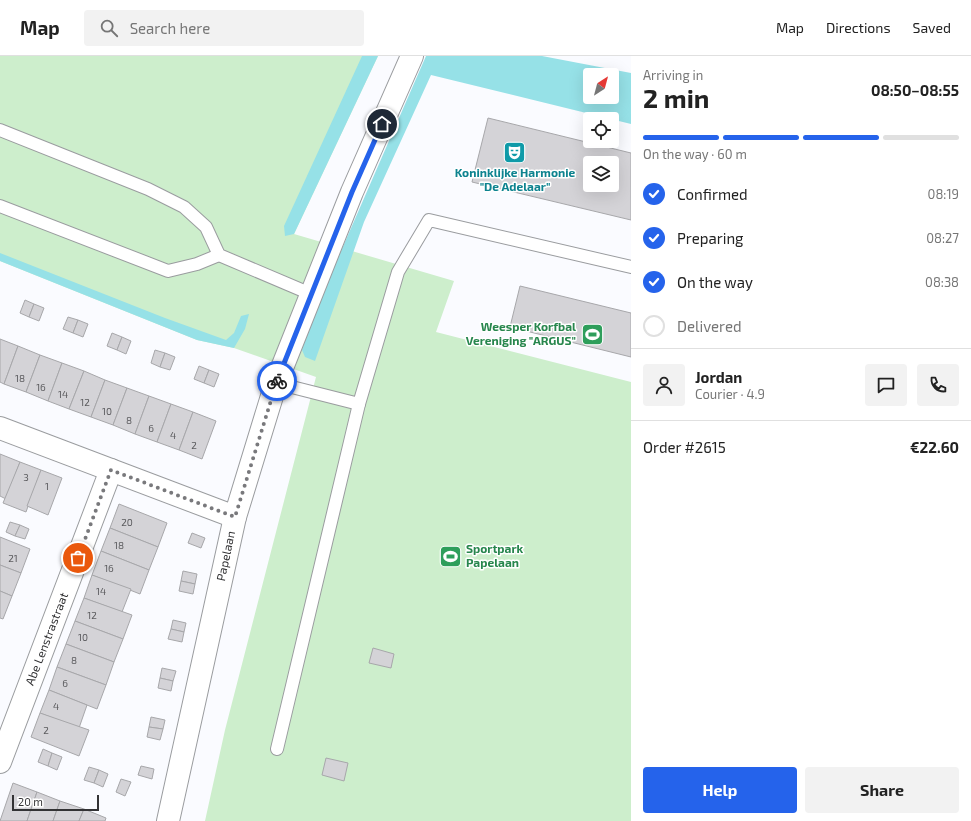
<!DOCTYPE html>
<meta charset="utf-8">
<style>
body{margin:0;font-family:"Exo 2",sans-serif;background:#f2f2f2;color:#222;height:100vh;display:flex;flex-direction:column;font-size:15px;white-space:nowrap}
*{box-sizing:border-box;margin:0}
p{font-size:13px;color:#767676}
.icon{flex:none;width:22px;height:22px;fill:none;stroke:currentColor;stroke-width:2;stroke-linecap:round;stroke-linejoin:round}
.map{position:relative;flex:1;overflow:hidden}
.details{display:flex;flex-direction:column;background:#fff;width:340px}
.details>*{flex:none}
.needle{width:26px;rotate:36deg}
.buttons{position:absolute;left:583px;top:12px;display:grid;gap:8px}
.buttons a{display:grid;place-items:center;width:36px;height:36px;border-radius:4px;background:#fff;box-shadow:0 4px 16px #0002;font-size:20px}
.scale{position:absolute;left:12px;bottom:10px;width:87px;box-sizing:border-box;padding-left:4px;border:2px solid #333335;border-top:0;font-size:11px;line-height:14px;white-space:nowrap;color:#333335;-webkit-text-stroke:3px #fff;paint-order:stroke}
.pin{position:absolute;display:grid;place-items:center;width:34px;height:34px;color:#fff;margin:-17px;border:2px solid #fff;border-radius:50%;box-shadow:0 1px 4px #0007}
.courier{position:absolute;display:grid;place-items:center;width:40px;height:40px;margin:-20px;border:3px solid #2563eb;border-radius:50%;background:#fff;color:#222;box-shadow:0 1px 5px #0007}
.summary em{font-style:normal;font-weight:700}
.summary div{display:flex;flex-direction:column-reverse}
.summary{display:flex;align-items:center;justify-content:space-between;height:68px;padding:0 12px}
h1{font-size:26px;font-weight:700;line-height:30px}
.bar{display:grid;grid-template-columns:repeat(4,1fr);gap:6px 4px;align-content:center;height:48px;padding:0 12px}
.bar i{height:5px;border-radius:3px;background:#e0e0e0}
.bar .current{background:#2563eb}
.bar p{grid-column:span 4}
.line{display:flex;align-items:center;gap:10px;padding:0 12px;border-top:1px solid #e0e0e0}
.line div{flex:1}
.round{display:grid;place-items:center;flex:none;width:42px;height:42px;border-radius:4px;background:#f2f2f2}
ol{padding:0 12px;list-style:none}
li{display:flex;align-items:center;gap:12px;height:44px}
li p{margin-inline-start:auto}
li .icon{padding:4px;border-radius:50%;background:#2563eb;color:#fff;stroke-width:4}
li:last-child{color:#767676}
li i{width:22px;height:22px;border:2px solid #e0e0e0;border-radius:50%}
.button{display:flex;gap:8px;margin-top:auto;padding:8px 12px}
.button a{flex:1;height:46px;border-radius:4px;background:#2563eb;color:#fff;font-size:16px;font-weight:700;line-height:46px;text-align:center}
.button a+a{background:#f2f2f2;color:#222}
header{display:flex;align-items:center;gap:24px;box-sizing:border-box;height:56px;padding:0 20px;background:#fff;border-bottom:1px solid #e0e0e0}
header strong{font-size:19px}
nav{display:flex;gap:22px;margin-inline-start:auto;font-size:14px}
.search{width:280px;height:36px;background:#f2f2f2;display:flex;align-items:center;gap:10px;box-sizing:border-box;padding:0 14px;border-radius:4px;color:#767676;font-size:15px}
main{display:flex;flex:1;min-height:0}
.map>svg:first-child{display:block}
.green{fill:#cdeecc}
.water{fill:#96e1e7;fill-rule:evenodd}
.building{fill:#d4d3d7;stroke:#a7a7aa;fill-rule:evenodd}
.lines{fill:none;stroke-linecap:round;stroke-linejoin:round}
.service-casing{stroke:#9a9c9f;stroke-width:14}
.minor-casing{stroke:#9a9c9f;stroke-width:24}
.service{stroke:#fff;stroke-width:12}
.minor{stroke:#fff;stroke-width:22}
.done{stroke:#79797c;stroke-width:4;stroke-dasharray:0 7.2}
.route{stroke:#2563eb;stroke-width:5}
.labels{text-anchor:middle;stroke-width:3;stroke-linejoin:round;paint-order:stroke}
.number-label{font-size:10px;fill:#5b5b5e}
.culture-label{font-size:12px;font-weight:bold;fill:#0d838f;stroke:#fff}
.leisure-label{font-size:12px;font-weight:bold;fill:#27864d;stroke:#fff;text-anchor:end}
.street-label{font-size:12px;fill:#333335;stroke:#fff}
</style>
<header>
<strong>Map</strong>
<div class="search"><svg class="icon" aria-label="search" viewBox="0 0 24 24"><circle cx="10" cy="10" r="6"/><path d="M15 15l6 6"/></svg>Search here</div>
<nav><a>Map</a><a>Directions</a><a>Saved</a></nav>
</header>
<main>
<div class="map">
<svg width="631" height="765" viewBox="0 0 631 765">
<rect width="100%" height="100%" fill="#fafbff"/>
<!-- green -->
<path class="green" d="M 0,0 L 378,0 L 294,178 L 454,225 L 436,276 L 631,326 L 631,765 L 205,765 L 225,674 L 316,321 L 234,292 L 197,284 L 0,205 Z"/>
<!-- water -->
<g class="water">
<path d="M 362,0 L 378,0 L 294,178 L 285,180 L 284,170 Z"/>
<path d="M 426,0 L 542,0 L 631,17 L 631,68 L 431,19 L 364,166 L 315,305 L 305,301 L 302,294 L 314,257 ZM 590,19 L 612,19 L 612,41 L 590,41 Z"/>
<path d="M 0,197 L 165,262 L 226,284 L 234,277 L 241,260 L 249,258 L 245,273 L 234,292 L 197,284 L 0,205 Z"/>
</g>
<!-- building -->
<g class="building">
<path d="M 488,62 L 631,97 L 631,164 L 472,126 ZM 590,107 L 612,107 L 612,129 L 590,129 Z"/>
<path d="M 520,230 L 631,257 L 631,301 L 510,271 Z"/>
<path d="M 25,244 L 34,248 L 29,261 L 20,257 Z"/>
<path d="M 34,248 L 44,252 L 39,265 L 29,261 Z"/>
<path d="M 68,261 L 78,264 L 73,277 L 63,273 Z"/>
<path d="M 78,264 L 88,268 L 83,281 L 73,277 Z"/>
<path d="M 112,277 L 122,281 L 117,294 L 107,290 Z"/>
<path d="M 122,281 L 131,285 L 126,298 L 117,294 Z"/>
<path d="M 0,283 L 18,290 L 4,328 L 0,326 Z"/>
<path d="M 18,290 L 40,299 L 26,336 L 4,328 Z"/>
<path d="M 155,294 L 165,297 L 160,311 L 151,307 Z"/>
<path d="M 165,297 L 175,301 L 170,314 L 160,311 Z"/>
<path d="M 40,299 L 62,307 L 48,345 L 26,336 Z"/>
<path d="M 62,307 L 84,315 L 69,353 L 48,345 Z"/>
<path d="M 199,310 L 209,314 L 204,327 L 194,323 Z"/>
<path d="M 209,314 L 219,318 L 214,331 L 204,327 Z"/>
<path d="M 84,315 L 105,324 L 91,361 L 69,353 Z"/>
<path d="M 105,324 L 127,332 L 113,369 L 91,361 Z"/>
<path d="M 127,332 L 149,340 L 135,378 L 113,369 Z"/>
<path d="M 149,340 L 171,348 L 157,386 L 135,378 Z"/>
<path d="M 171,348 L 193,356 L 179,394 L 157,386 Z"/>
<path d="M 193,356 L 216,365 L 202,403 L 179,394 Z"/>
<path d="M 0,398 L 20,406 L 6,443 L 0,440 Z"/>
<path d="M 20,406 L 41,414 L 26,456 L 3,447 Z"/>
<path d="M 41,414 L 62,422 L 48,459 L 27,450 Z"/>
<path d="M 119,448 L 167,467 L 158,491 L 110,472 Z"/>
<path d="M 10,466 L 20,469 L 15,480 L 6,476 Z"/>
<path d="M 20,469 L 29,473 L 25,483 L 15,480 Z"/>
<path d="M 110,472 L 158,491 L 149,514 L 101,495 Z"/>
<path d="M 192,477 L 205,482 L 201,492 L 188,487 Z"/>
<path d="M 0,481 L 30,493 L 21,517 L 0,509 Z"/>
<path d="M 101,495 L 149,514 L 140,538 L 92,519 Z"/>
<path d="M 0,509 L 21,517 L 12,540 L 0,535 Z"/>
<path d="M 183,515 L 197,518 L 195,528 L 181,525 Z"/>
<path d="M 92,519 L 131,533 L 122,556 L 84,542 Z"/>
<path d="M 181,525 L 195,528 L 193,538 L 179,535 Z"/>
<path d="M 0,535 L 12,540 L 3,563 L 0,562 Z"/>
<path d="M 84,542 L 132,559 L 123,583 L 75,565 Z"/>
<path d="M 173,564 L 186,567 L 184,576 L 171,573 Z"/>
<path d="M 75,565 L 123,583 L 114,606 L 66,588 Z"/>
<path d="M 171,573 L 184,576 L 182,586 L 168,583 Z"/>
<path d="M 66,588 L 114,606 L 106,629 L 57,611 Z"/>
<path d="M 373,592 L 394,598 L 391,612 L 369,607 Z"/>
<path d="M 57,611 L 106,629 L 97,653 L 49,634 Z"/>
<path d="M 162,612 L 176,615 L 173,625 L 160,622 Z"/>
<path d="M 160,622 L 173,625 L 171,635 L 158,632 Z"/>
<path d="M 49,634 L 87,649 L 79,672 L 40,657 Z"/>
<path d="M 40,657 L 89,674 L 79,700 L 31,681 Z"/>
<path d="M 151,661 L 165,664 L 163,673 L 149,671 Z"/>
<path d="M 149,671 L 163,673 L 160,684 L 147,681 Z"/>
<path d="M 43,693 L 52,697 L 48,710 L 38,706 Z"/>
<path d="M 52,697 L 62,701 L 57,714 L 48,710 Z"/>
<path d="M 326,702 L 348,707 L 344,725 L 322,719 Z"/>
<path d="M 141,710 L 154,713 L 152,723 L 138,719 Z"/>
<path d="M 89,711 L 99,714 L 94,727 L 84,724 Z"/>
<path d="M 99,714 L 108,718 L 103,731 L 94,727 Z"/>
<path d="M 121,723 L 131,726 L 125,740 L 116,736 Z"/>
<path d="M 13,727 L 37,736 L 27,765 L 0,765 Z"/>
<path d="M 37,736 L 60,745 L 53,765 L 27,765 Z"/>
<path d="M 60,745 L 84,753 L 79,765 L 53,765 Z"/>
<path d="M 84,753 L 106,762 L 105,765 L 79,765 Z"/>
</g>
<g class="lines">
<defs>
<g id="service">
<path d="M 0,74 L 148,133 L 184,151 L 206,171 L 219,199 L 311,238"/>
<path d="M 0,150 L 168,215 L 197,208 L 219,199"/>
<path d="M 276,327 L 359,348 L 398,216 L 429,164 L 631,211"/>
<path d="M 277,693 L 359,348"/>
</g>
<g id="minor">
<path d="M 0,372 L 235,461"/>
<path d="M 0,706 L 111,414"/>
<path d="M 168,765 L 235,461 L 276,327 L 352,136 L 412,0"/>
</g>
</defs>
<!-- service casing -->
<use href="#service" class="service-casing"/>
<!-- minor casing -->
<use href="#minor" class="minor-casing"/>
<!-- service -->
<use href="#service" class="service"/>
<!-- minor -->
<use href="#minor" class="minor"/>
</g>
<g class="lines">
<!-- done -->
<path class="done" d="M 78,502 L 111,414 L 235,461 L 277,325"/>
<!-- route -->
<path class="route" d="M 277,325 L 352,136 L 382,68"/>
</g>
<!-- icons -->
<defs>
<symbol id="theatre-square" viewBox="-11 -11 22 22"><rect x="-9" y="-9" width="18" height="18" rx="4" fill="#0f9aa8" stroke="#fff"/><path d="M-5-5.5Q0-4 5-5.5V0Q5 5 0 6Q-5 5-5 0ZM-3.3-2.5H-1v1.5H-3.3ZM1-2.5H3.3v1.5H1ZM-2.8 1Q0 5.5 2.8 1Z" fill="#fff"/></symbol>
<symbol id="stadium-square" viewBox="-11 -11 22 22"><rect x="-9" y="-9" width="18" height="18" rx="4" fill="#2e9e5b" stroke="#fff"/><path d="M0-5a6.5 5 0 1 0 0 10a6.5 5 0 1 0 0-10ZM-3.5-1.8h7v3.6h-7Z" fill="#fff"/></symbol>
</defs>
<g fill-rule="evenodd">
<use href="#theatre-square" x="502" y="84" width="25" height="25"/>
<use href="#stadium-square" x="580" y="266" width="25" height="25"/>
<use href="#stadium-square" x="438" y="488" width="25" height="25"/>
</g>
<g class="labels">
<!-- number labels -->
<g class="number-label">
<text x="20" y="326">18</text>
<text x="41" y="335">16</text>
<text x="63" y="342">14</text>
<text x="85" y="350">12</text>
<text x="107" y="359">10</text>
<text x="129" y="368">8</text>
<text x="151" y="376">6</text>
<text x="173" y="383">4</text>
<text x="194" y="393">2</text>
<text x="26" y="425">3</text>
<text x="47" y="434">1</text>
<text x="127" y="470">20</text>
<text x="119" y="493">18</text>
<text x="13" y="506">21</text>
<text x="109" y="516">16</text>
<text x="101" y="539">14</text>
<text x="92" y="563">12</text>
<text x="83" y="585">10</text>
<text x="74" y="608">8</text>
<text x="65" y="631">6</text>
<text x="56" y="654">4</text>
<text x="46" y="678">2</text>
</g>
<!-- culture labels -->
<g class="culture-label">
<text x="515" y="121">Koninklijke Harmonie<tspan x="515" dy="14">"De Adelaar"</tspan></text>
</g>
<!-- leisure labels -->
<g class="leisure-label">
<text x="576" y="275">Weesper Korfbal<tspan x="576" dy="14">Vereniging "ARGUS"</tspan></text>
<text x="466" y="497" text-anchor="start">Sportpark<tspan x="466" dy="14">Papelaan</tspan></text>
</g>
<!-- street labels -->
<g class="street-label">
<text transform="translate(226 500) rotate(-78)" y="4">Papelaan</text>
<text transform="translate(47 583) rotate(-69)" y="4">Abe Lenstrastraat</text>
</g>
</g>
</svg>
<div class="buttons">
<a><svg class="needle" viewBox="-14 -14 28 28"><path d="M0-13l5 13h-10z" fill="#e53935"/><path d="M0 13l5-13h-10z" fill="#767676"/></svg></a>
<a><svg class="icon" aria-label="locate" viewBox="0 0 24 24"><circle cx="12" cy="12" r="6"/><path d="M12 2v4M12 18v4M2 12h4M18 12h4"/></svg></a>
<a><svg class="icon" aria-label="layers" viewBox="0 0 24 24"><path d="M12 4l9 5-9 5-9-5zM3 14l9 5 9-5"/></svg></a>
</div>
<div class="scale">20 m</div>
<div class="pin" style="left:78px;top:502px;background:#ea580c"><svg class="icon" aria-label="bag" viewBox="0 0 24 24"><path d="M5 8h14l-1 12H6zM9 8a3 3 0 0 1 6 0"/></svg></div>
<div class="pin" style="left:382px;top:68px;background:#1f2937"><svg class="icon" aria-label="home" viewBox="0 0 24 24"><path d="M3 11l9-7 9 7M6 9v11h12V9"/></svg></div>
<div class="courier" style="left:277px;top:325px"><svg class="icon" aria-label="bike" viewBox="0 0 24 24"><circle cx="6" cy="16" r="4"/><circle cx="18" cy="16" r="4"/><path d="M6 16l4-8h5l3 8M10 8l3 8H6M13 5h3"/></svg></div>
</div>
<section class="details">
<div class="summary"><div><h1>2 min</h1><p>Arriving in</p></div><em>08:50–08:55</em></div>
<div class="bar"><i class="current"></i><i class="current"></i><i class="current"></i><i></i><p>On the way · 60 m</p></div>
<ol>
<li><svg class="icon" aria-label="check" viewBox="0 0 24 24"><path d="M5 12l5 5 9-10"/></svg>Confirmed<p>08:19</p></li>
<li><svg class="icon" aria-label="check" viewBox="0 0 24 24"><path d="M5 12l5 5 9-10"/></svg>Preparing<p>08:27</p></li>
<li><svg class="icon" aria-label="check" viewBox="0 0 24 24"><path d="M5 12l5 5 9-10"/></svg>On the way<p>08:38</p></li>
<li><i></i>Delivered</li>
</ol>
<div class="line" style="height:72px"><a class="round"><svg class="icon" aria-label="person" viewBox="0 0 24 24"><circle cx="12" cy="8" r="4"/><path d="M4 21q1-7 8-7t8 7"/></svg></a><div><b>Jordan</b><p>Courier · 4.9</p></div><a class="round"><svg class="icon" aria-label="chat" viewBox="0 0 24 24"><path d="M4 5h16v11H9l-5 4z"/></svg></a><a class="round"><svg class="icon" aria-label="phone" viewBox="0 0 24 24"><path d="M5 4h4l2 5-3 2q2 4 5 5l2-3 5 2v4C11 20 4 13 5 4z"/></svg></a></div>
<div class="line" style="height:52px"><div>Order #2615</div><b>€22.60</b></div>
<div class="button"><a>Help</a><a>Share</a></div>
</section>
</main>
